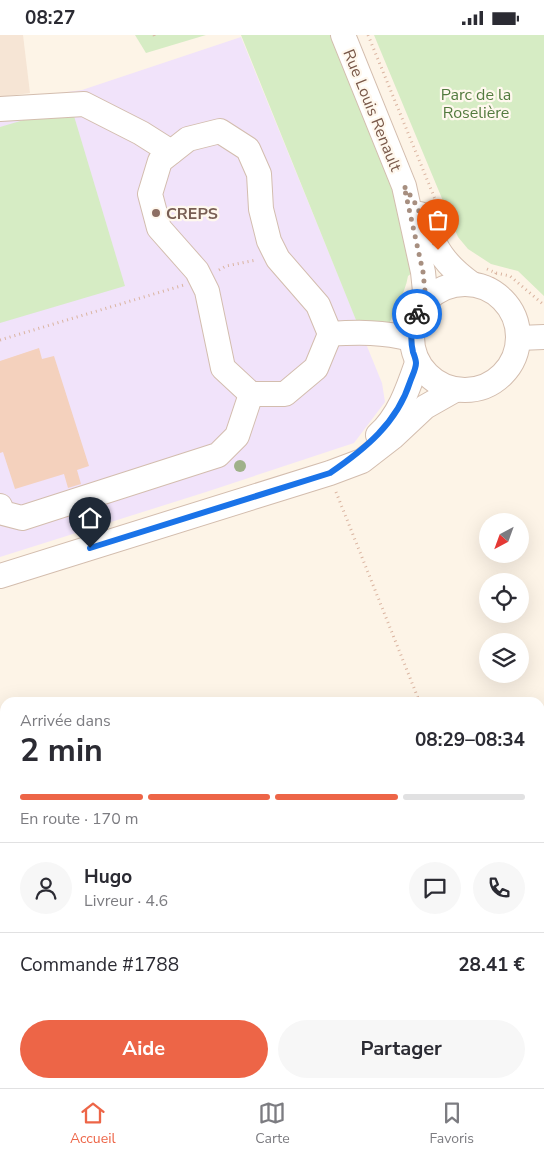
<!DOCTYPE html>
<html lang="fr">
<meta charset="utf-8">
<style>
body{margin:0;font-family:"Nunito Sans",sans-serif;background:#f7f7f7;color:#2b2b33;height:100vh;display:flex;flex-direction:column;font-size:19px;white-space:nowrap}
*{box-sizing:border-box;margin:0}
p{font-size:16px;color:#7c7c81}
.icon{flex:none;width:28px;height:28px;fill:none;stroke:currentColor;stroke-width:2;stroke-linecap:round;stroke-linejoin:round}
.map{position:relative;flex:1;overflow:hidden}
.panel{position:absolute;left:0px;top:662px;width:545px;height:391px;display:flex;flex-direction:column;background:#fff;border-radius:15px 15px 0 0;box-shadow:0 5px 20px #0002}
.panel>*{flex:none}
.needle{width:32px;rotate:221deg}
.controls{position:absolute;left:479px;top:478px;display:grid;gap:10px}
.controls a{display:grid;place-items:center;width:50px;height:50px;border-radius:50%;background:#fff;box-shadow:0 5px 20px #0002;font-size:25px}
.pin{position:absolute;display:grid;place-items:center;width:42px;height:42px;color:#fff;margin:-51px -21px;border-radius:50% 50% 50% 0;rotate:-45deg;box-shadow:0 0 5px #0007}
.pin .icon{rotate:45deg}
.courier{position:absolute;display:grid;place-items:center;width:50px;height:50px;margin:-25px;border:4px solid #1a73e8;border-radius:50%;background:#fff;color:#222;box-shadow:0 1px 6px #0007}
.headline em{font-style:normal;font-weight:700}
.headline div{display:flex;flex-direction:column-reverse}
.headline{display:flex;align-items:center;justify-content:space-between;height:85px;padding:0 20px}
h1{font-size:32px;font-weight:700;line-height:38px}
.bar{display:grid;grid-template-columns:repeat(4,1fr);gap:8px 5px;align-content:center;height:60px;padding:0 20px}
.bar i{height:6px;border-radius:4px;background:#e1e1e2}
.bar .current{background:#ed6547}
.bar p{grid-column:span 4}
.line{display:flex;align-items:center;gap:12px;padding:0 20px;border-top:1px solid #e1e1e2}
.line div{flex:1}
.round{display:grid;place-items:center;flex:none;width:52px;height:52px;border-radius:26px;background:#f7f7f7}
.primary-button{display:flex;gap:10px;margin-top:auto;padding:10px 20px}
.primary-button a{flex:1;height:58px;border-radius:30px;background:#ed6547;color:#fff;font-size:20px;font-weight:700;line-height:58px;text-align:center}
.primary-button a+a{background:#f7f7f7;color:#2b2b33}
.status{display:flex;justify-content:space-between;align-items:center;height:35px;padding:0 25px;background:#fff;direction:ltr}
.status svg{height:14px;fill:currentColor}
.tabs{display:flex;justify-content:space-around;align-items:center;height:70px;border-top:1px solid #e1e1e2;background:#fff;font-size:14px;color:#7c7c81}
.tabs a{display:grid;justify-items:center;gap:2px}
.tabs .current{color:#ed6547}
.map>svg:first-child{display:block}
.residential{fill:#f6e5d5}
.education{fill:#f1e3fa}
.green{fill:#d6ecc4}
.building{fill:#f4d1bd}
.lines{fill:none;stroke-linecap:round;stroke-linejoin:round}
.minor-casing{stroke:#d3bdae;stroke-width:26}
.path{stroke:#dab4a0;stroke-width:3;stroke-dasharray:1 4;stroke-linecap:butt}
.minor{stroke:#fff;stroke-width:24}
.tree{fill:#9fb18a}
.done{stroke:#a78f80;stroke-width:5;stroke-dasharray:0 9}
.route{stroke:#1a73e8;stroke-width:6}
.education-dot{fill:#8d6e63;stroke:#fff8ee;stroke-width:2}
.labels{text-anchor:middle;stroke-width:4.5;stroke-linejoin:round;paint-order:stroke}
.park-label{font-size:16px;fill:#527a3e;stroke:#fff8ee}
.street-label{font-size:16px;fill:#795849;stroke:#fff8ee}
.education-label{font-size:16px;font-weight:bold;fill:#785e54;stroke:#fff8ee;text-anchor:start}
</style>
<div class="status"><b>08:27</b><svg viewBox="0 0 49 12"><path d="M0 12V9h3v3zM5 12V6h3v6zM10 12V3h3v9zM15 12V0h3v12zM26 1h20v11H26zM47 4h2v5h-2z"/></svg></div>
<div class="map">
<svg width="544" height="1053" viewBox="0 0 544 1053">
<rect width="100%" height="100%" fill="#fdf4e7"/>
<!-- residential -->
<path class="residential" d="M 0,0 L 23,0 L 30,58 L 0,62 Z"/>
<!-- education -->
<path class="education" d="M 241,2 L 382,348 L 385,367 L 354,408 L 206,457 L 0,522 L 0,66 L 82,55 Z"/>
<!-- green -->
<g class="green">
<path d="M 135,0 L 206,0 L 146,18 Z"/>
<path d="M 241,0 L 333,0 L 402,171 L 416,235 L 408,241 C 405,260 393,275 388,293 L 358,290 Z"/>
<path d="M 374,0 L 544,0 L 544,261 L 518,236 L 491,229 L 468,214 L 458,202 Z"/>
<path d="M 71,71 L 125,251 L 0,288 L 0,92 Z"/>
</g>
<!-- building -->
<path class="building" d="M 39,313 L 42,324 L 54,321 L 89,431 L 77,435 L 81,449 L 68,453 L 64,439 L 15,454 L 3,417 L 0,418 L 0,326 Z"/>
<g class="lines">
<defs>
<g id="minor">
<path d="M 343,0 L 404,151 L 423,237 L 426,266"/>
<path d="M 0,74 L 84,69 L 141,98 L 171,117"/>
<path d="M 220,96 L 248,114 L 259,139 L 261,174 L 269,206 L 278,224 L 318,270 L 330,299 L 316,333 L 285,359 L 251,359 L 223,333 L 207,256 L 197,236 L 159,193 L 150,159 L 160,126 L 188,104 Z"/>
<path d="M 420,179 C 436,212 441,227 472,249"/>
<circle cx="465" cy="302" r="53"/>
<path d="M 330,299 C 359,297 383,297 411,304"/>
<path d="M 519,303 L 544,302"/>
<path d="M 378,400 C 399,381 408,354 417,328"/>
<path d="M 0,471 L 3,478 L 22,483 L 218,420 L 237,401 L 251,359"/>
<path d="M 0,541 L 330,438 L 362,426 L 393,402 L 425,372 L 455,355"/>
</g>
</defs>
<!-- minor casing -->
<use href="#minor" class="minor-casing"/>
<!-- path -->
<g class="path">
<path d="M 154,0 L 155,3"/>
<path d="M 368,0 L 435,164"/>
<path d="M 487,234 L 496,238 L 492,246"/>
<path d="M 219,235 L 226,231 L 256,225"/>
<path d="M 496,238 L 510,241 L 544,270"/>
<path d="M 396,280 L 405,261"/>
<path d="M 0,305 L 184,250"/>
<path d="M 336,457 L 420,668"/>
<path d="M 540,968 L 544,978"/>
<path d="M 540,1027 L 544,1017"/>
<path d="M 530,1053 L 531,1049"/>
</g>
<!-- minor -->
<use href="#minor" class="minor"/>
</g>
<!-- trees -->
<circle class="tree" cx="240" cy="431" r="6"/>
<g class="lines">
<!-- done -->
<path class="done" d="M 417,279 L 421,272 L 426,266 L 423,237 L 404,151 L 414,166 L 438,215"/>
<!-- route -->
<path class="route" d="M 90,513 L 330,438 C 365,414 397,388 410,347 C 412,341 416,334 416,328 C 416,325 414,320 413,317 C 410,304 411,291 417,279"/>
</g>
<!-- markers -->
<circle class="education-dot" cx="156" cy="178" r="5"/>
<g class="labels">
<!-- park labels -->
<g class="park-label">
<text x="476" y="65">Parc de la<tspan x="476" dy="18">Roselière</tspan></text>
</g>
<!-- street labels -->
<g class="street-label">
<text transform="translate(373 75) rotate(68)" y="6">Rue Louis Renault</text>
</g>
<!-- education labels -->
<g class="education-label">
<text x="166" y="184">CREPS</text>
</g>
</g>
</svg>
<div class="controls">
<a><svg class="needle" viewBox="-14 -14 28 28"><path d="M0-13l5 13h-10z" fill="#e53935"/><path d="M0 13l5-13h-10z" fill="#7c7c81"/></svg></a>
<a><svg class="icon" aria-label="locate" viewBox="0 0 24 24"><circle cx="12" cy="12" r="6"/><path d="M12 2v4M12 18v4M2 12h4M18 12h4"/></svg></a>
<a><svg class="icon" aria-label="layers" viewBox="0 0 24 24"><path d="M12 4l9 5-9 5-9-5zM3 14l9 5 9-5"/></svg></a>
</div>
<div class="pin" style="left:438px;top:215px;background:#ea580c"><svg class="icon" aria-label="bag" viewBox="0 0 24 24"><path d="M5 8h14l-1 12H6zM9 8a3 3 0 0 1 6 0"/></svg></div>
<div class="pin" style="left:90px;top:513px;background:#1f2937"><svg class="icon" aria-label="home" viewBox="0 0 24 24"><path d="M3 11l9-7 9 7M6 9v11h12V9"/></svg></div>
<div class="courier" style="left:417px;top:279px"><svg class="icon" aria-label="bike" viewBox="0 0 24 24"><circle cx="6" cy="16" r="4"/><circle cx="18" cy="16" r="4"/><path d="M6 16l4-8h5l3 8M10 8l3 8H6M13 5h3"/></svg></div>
<section class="panel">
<div class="headline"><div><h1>2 min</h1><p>Arrivée dans</p></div><em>08:29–08:34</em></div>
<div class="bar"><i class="current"></i><i class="current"></i><i class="current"></i><i></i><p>En route · 170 m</p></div>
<div class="line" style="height:90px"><a class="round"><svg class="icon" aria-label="person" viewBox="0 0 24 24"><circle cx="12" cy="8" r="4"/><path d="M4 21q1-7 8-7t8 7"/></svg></a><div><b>Hugo</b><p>Livreur · 4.6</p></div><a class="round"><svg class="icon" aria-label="chat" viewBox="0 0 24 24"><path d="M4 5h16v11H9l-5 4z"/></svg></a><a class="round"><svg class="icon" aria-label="phone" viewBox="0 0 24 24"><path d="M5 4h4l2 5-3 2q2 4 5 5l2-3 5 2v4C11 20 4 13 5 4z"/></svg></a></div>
<div class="line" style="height:65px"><div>Commande #1788</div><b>28.41 €</b></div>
<div class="primary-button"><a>Aide</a><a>Partager</a></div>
</section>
</div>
<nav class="tabs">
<a class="current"><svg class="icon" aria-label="home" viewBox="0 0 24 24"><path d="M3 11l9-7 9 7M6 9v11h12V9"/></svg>Accueil</a>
<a><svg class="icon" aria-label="map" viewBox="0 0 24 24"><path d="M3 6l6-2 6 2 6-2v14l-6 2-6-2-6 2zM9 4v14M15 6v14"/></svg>Carte</a>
<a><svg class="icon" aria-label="saved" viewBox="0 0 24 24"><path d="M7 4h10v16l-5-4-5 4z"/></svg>Favoris</a>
</nav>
